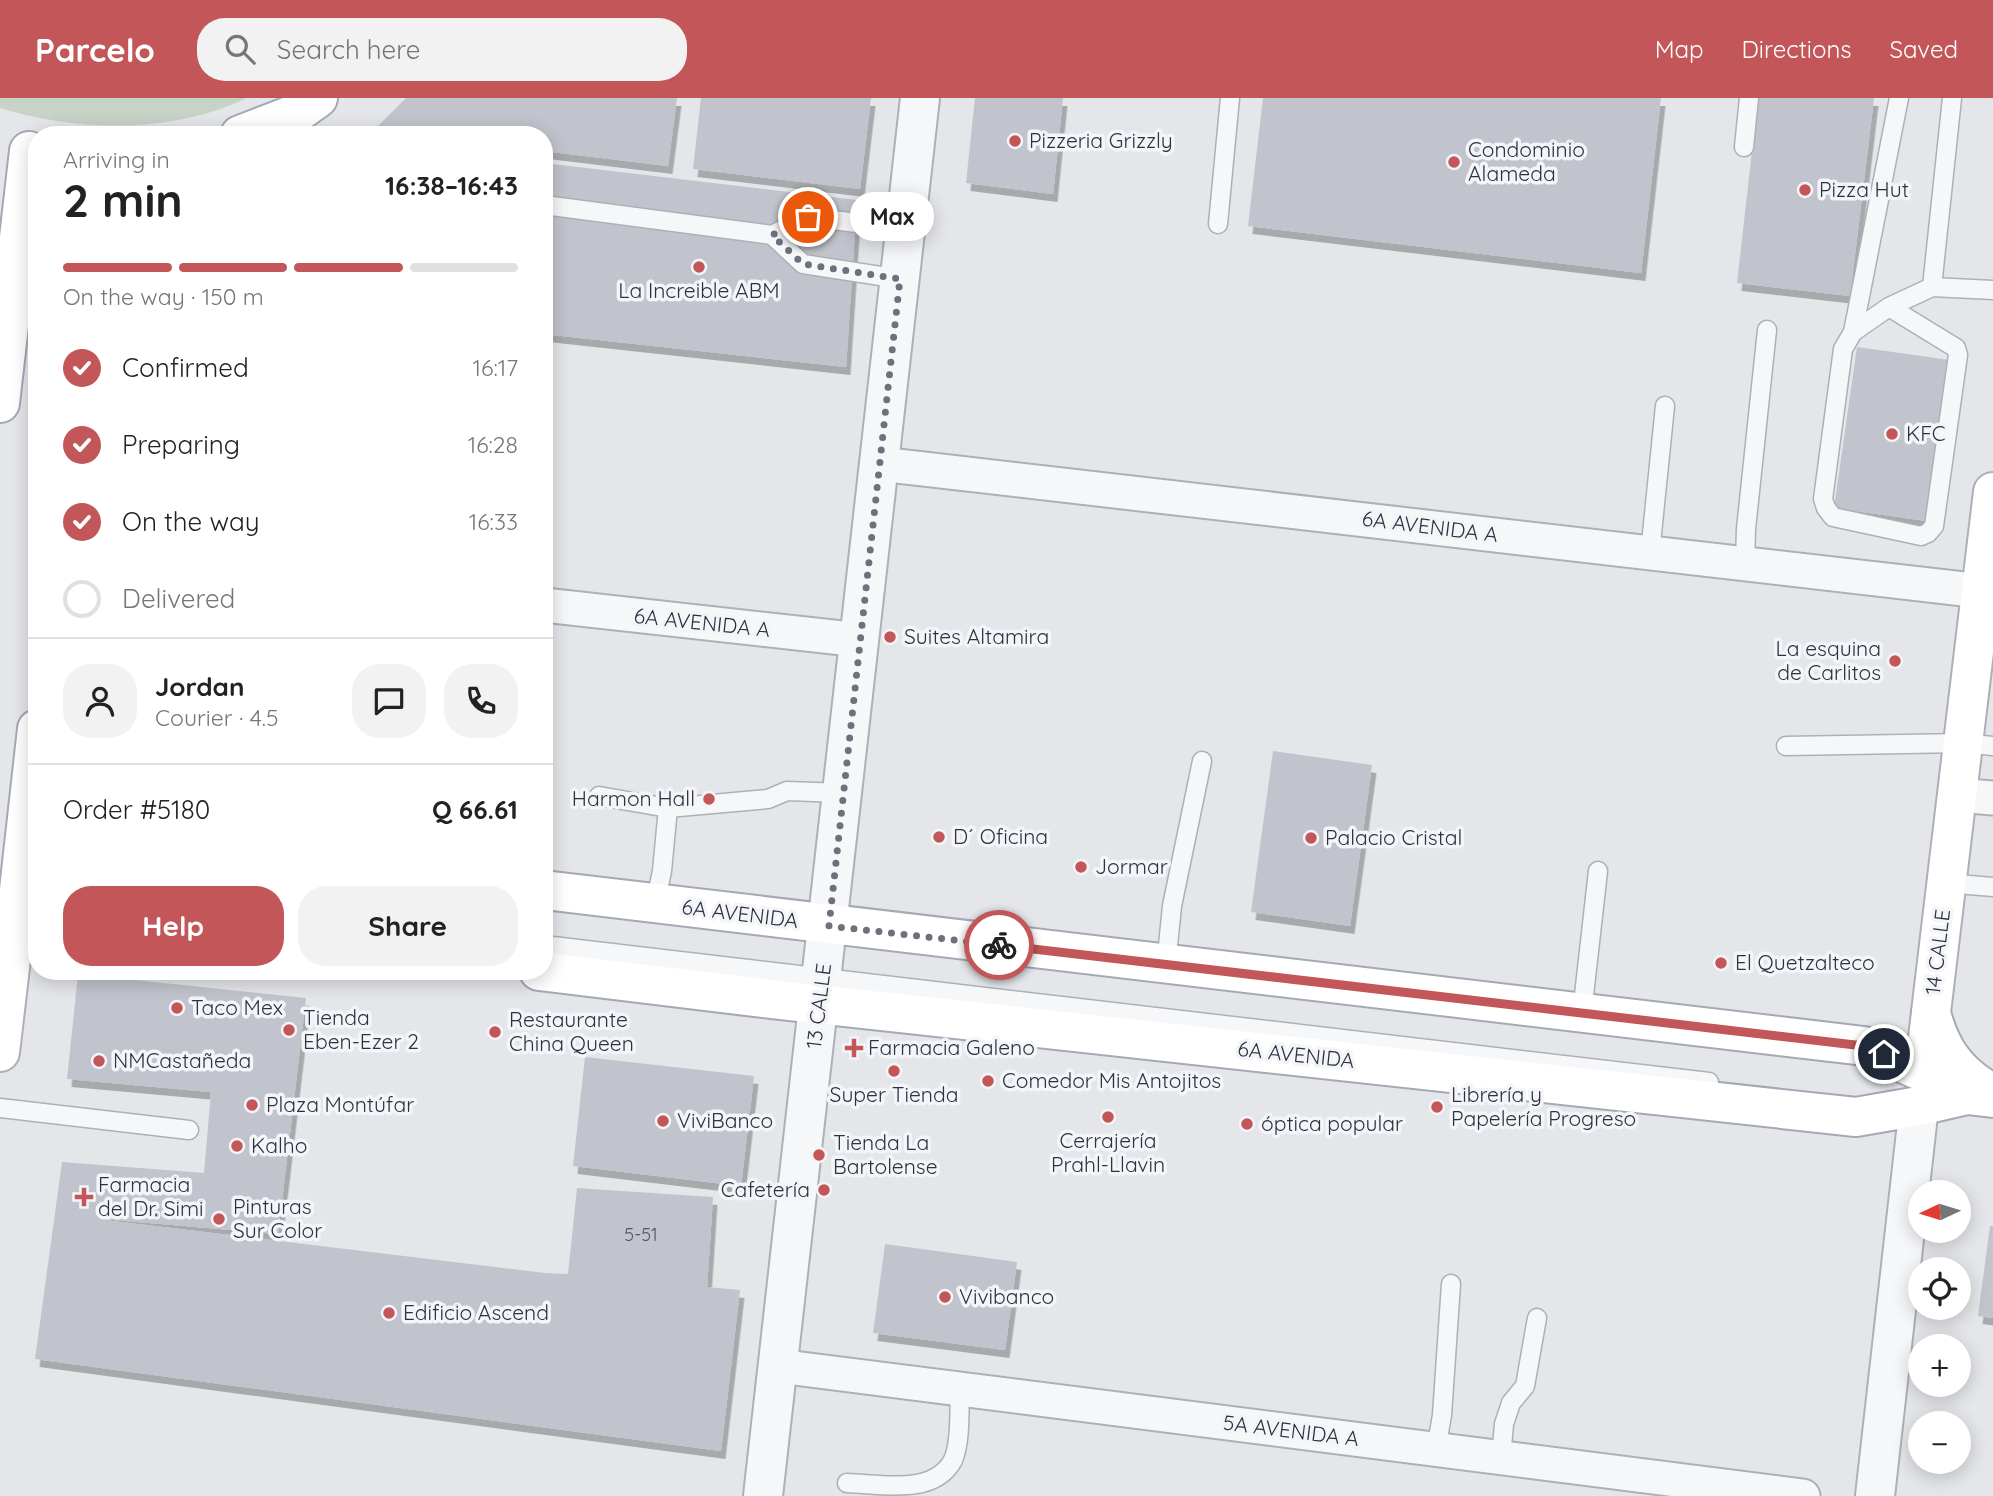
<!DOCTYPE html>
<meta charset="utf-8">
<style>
body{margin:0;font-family:Quicksand,sans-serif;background:#f2f2f2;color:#222;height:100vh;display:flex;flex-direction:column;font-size:26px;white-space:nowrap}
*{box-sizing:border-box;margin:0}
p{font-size:23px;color:#767676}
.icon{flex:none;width:38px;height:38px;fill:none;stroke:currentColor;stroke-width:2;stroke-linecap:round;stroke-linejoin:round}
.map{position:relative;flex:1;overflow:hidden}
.sheet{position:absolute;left:28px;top:28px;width:525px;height:854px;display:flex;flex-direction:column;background:#fff;border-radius:28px;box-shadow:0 4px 18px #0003}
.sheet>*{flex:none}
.needle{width:46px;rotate:266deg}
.fabs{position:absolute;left:1908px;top:1082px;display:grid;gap:14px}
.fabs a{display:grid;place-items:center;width:63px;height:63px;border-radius:50%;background:#fff;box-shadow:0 4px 18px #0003;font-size:35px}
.pin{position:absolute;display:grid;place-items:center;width:60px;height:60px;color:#fff;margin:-30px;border:4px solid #fff;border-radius:50%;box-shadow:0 2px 7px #0007}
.courier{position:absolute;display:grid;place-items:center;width:70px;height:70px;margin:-35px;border:5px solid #c25658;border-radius:50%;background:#fff;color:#222;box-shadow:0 2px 9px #0007}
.bubble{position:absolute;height:49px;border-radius:24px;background:#fff;box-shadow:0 4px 18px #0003;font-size:23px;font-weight:700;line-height:49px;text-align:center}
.summary em{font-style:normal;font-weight:700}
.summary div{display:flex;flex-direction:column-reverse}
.summary{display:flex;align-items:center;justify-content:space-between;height:119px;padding:0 35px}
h1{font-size:46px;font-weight:700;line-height:52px}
.bar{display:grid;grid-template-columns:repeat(4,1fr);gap:10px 7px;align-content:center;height:84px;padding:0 35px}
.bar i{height:9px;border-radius:5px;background:#e0e0e0}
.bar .active{background:#c25658}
.bar p{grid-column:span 4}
.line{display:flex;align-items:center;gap:18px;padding:0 35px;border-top:2px solid #e0e0e0}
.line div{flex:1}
.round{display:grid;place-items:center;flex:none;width:74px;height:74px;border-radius:28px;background:#f2f2f2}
ol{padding:0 35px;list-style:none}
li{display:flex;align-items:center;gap:21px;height:77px}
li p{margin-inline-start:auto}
li .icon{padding:7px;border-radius:50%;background:#c25658;color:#fff;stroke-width:4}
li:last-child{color:#767676}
li i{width:38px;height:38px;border:4px solid #e0e0e0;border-radius:50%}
.cta{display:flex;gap:14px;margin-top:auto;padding:14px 35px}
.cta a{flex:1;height:80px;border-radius:28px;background:#c25658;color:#fff;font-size:28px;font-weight:700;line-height:80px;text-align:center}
.cta a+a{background:#f2f2f2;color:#222}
header{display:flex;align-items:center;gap:42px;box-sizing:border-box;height:98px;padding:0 35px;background:#c25658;color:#fff}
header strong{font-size:33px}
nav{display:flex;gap:38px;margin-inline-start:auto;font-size:24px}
.search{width:490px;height:63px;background:#f2f2f2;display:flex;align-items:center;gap:18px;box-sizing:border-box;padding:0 24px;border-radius:28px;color:#767676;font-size:26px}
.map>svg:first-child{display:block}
.green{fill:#c7d3c6}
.building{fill:#c2c4cd;filter:url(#shadow)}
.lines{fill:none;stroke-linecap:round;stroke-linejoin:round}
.service-casing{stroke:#adb0b7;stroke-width:21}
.minor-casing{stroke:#adb0b7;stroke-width:37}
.tertiary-casing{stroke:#adb0b7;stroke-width:42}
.secondary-casing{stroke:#adb0b7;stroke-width:42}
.primary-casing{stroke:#a4a9b5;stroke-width:42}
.service{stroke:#f6f7f9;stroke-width:18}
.minor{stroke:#f6f7f9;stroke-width:33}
.tertiary{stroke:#f6f7f9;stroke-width:38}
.secondary{stroke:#fff;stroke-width:38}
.primary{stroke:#fff;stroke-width:38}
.done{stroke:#6d717c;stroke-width:7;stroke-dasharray:0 12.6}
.route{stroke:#c25658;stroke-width:9}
.poi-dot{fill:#c25658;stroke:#f4f5f8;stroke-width:2.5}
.labels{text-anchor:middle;stroke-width:7;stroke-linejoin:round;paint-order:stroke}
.number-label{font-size:18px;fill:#525664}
.poi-label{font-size:21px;fill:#2d3241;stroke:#f4f5f8;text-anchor:start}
.street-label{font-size:21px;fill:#2d3241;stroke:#f4f5f8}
</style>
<header>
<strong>Parcelo</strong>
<div class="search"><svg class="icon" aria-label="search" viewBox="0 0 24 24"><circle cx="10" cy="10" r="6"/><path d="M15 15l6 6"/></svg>Search here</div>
<nav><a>Map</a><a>Directions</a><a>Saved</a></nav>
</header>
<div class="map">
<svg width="1993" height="1398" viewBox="0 0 1993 1398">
<defs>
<filter id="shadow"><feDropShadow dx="4.5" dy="8" stdDeviation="0" flood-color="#0004"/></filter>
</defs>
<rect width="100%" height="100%" fill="#e4e6ea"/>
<!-- green -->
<path class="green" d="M 0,0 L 247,0 C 171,36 79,34 0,10 Z"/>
<!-- building -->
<g class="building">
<path d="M 406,0 L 677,0 L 668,68 L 544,53 L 544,37 L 408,37 L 373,33 Z"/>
<path d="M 701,0 L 871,0 L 860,91 L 693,71 Z"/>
<path d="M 975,0 L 1063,0 L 1053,96 L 966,85 Z"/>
<path d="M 1263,0 L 1661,0 L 1641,175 L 1248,128 Z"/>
<path d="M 1758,0 L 1874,0 L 1850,198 L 1737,185 Z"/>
<path d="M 544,65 L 857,102 L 846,269 L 544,236 Z"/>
<path d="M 1857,249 L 1950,262 L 1927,423 L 1834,410 Z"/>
<path d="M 1273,653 L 1372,667 L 1350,828 L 1251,814 Z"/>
<path d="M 78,876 L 306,900 L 278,1136 L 79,1119 L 545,1175 L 568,1176 L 577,1090 L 713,1099 L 707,1189 L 740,1192 L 721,1353 L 35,1261 L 62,1064 L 204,1075 L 211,994 L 67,981 Z"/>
<path d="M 585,959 L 754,978 L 741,1088 L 573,1068 Z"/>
<path d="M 1990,1128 L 1993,1128 L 1993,1220 L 1978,1218 Z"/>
<path d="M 885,1146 L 1017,1164 L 1005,1252 L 873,1235 Z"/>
</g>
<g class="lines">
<defs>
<g id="service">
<path d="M 1744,49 L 1749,0"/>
<path d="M 544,107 L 772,137 L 808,119 L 906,131"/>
<path d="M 1218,126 L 1230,0"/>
<path d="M 772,137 L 803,166 L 900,181"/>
<path d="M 1932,189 L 1952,0"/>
<path d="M 1889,209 L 1951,247 L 1956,250 L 1958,257 L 1934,428 L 1928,435 L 1921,438 L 1833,419 L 1826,410 L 1823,401 L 1843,251 L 1853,234 L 1889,209 L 1932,189 L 1993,192"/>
<path d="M 1853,234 L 1899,0"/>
<path d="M 1650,455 L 1665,308"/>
<path d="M 1745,465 L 1746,431 L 1767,232"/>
<path d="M 1786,648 L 1963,645 L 1993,648"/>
<path d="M 599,698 L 668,710 L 768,701 L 787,693 L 843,695"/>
<path d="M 1946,785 L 1993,789"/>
<path d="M 655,806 L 662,773 L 668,710"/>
<path d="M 544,847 L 1709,984"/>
<path d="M 1166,867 L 1172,808 L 1202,663"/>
<path d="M 1582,915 L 1598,773"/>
<path d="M 0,1010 L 189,1032"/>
<path d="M 1436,1352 L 1442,1317 L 1451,1186"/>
<path d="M 1501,1360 L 1504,1326 L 1511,1305 L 1525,1288 L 1537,1220"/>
<path d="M 847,1385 C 881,1386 934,1398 953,1362 C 961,1344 959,1310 960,1291"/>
</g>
<g id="minor">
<path d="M 880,366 L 1981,493"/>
<path d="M 544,507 L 860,542"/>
<path d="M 1957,697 L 1993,700"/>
<path d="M 778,1268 L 1803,1398"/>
</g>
<g id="tertiary">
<path d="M 763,1398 L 920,0"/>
<path d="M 1875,1398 L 1919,1008"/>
</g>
<g id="secondary">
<path d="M 1927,948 L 1993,394"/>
<path d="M 0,954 L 17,810"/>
</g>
<g id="primary">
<path d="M 240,37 L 297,15 L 318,0"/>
<path d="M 0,305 L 29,53"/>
<path d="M 544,792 L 1864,948 L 1923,974 L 1967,997 L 1993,1000"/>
<path d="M 17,810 L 37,631"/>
<path d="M 539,873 L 779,902 L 1856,1019 L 1919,1008 L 1967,997"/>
<path d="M 1931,915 C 1940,949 1954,972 1985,991"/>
</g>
</defs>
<!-- service casing -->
<use href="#service" class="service-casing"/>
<!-- minor casing -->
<use href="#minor" class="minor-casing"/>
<!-- tertiary casing -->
<use href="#tertiary" class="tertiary-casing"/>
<!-- secondary casing -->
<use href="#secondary" class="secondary-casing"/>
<!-- primary casing -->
<use href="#primary" class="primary-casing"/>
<!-- service -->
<use href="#service" class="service"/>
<!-- minor -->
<use href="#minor" class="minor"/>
<!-- tertiary -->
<use href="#tertiary" class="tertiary"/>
<!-- secondary -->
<use href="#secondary" class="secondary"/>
<!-- primary -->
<use href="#primary" class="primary"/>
</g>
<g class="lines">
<!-- done -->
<path class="done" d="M 808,119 L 772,137 L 803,166 L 900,181 L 829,828 L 999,847"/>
<!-- route -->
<path class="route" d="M 999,847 L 1864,948 L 1884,956"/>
</g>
<!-- markers -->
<g class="poi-dot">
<circle cx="1015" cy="43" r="7"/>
<circle cx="1454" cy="64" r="7"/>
<circle cx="1805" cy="92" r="7"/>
<circle cx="699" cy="169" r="7"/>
<circle cx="1892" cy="336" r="7"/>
<circle cx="890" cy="539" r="7"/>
<circle cx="1895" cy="563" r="7"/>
<circle cx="709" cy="701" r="7"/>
<circle cx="939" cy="739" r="7"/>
<circle cx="1311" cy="740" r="7"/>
<circle cx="1081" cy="769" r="7"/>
<circle cx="1721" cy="865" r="7"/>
<circle cx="177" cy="910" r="7"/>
<circle cx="289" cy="932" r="7"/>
<circle cx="495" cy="934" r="7"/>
<path d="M850.5 939.5h7v7h7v7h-7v7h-7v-7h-7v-7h7z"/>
<circle cx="99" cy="963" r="7"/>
<circle cx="894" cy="973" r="7"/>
<circle cx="988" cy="983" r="7"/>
<circle cx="252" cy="1007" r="7"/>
<circle cx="1437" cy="1009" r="7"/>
<circle cx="1108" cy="1019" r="7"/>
<circle cx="663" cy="1023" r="7"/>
<circle cx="1247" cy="1026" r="7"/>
<circle cx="237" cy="1048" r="7"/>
<circle cx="819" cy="1057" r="7"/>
<circle cx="824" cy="1092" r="7"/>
<path d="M80.5 1088.5h7v7h7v7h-7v7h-7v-7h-7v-7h7z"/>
<circle cx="219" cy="1121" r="7"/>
<circle cx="945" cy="1199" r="7"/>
<circle cx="389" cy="1215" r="7"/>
</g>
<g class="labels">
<!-- number labels -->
<g class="number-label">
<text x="641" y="1143">5-51</text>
</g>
<!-- poi labels -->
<g class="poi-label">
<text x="1029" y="50">Pizzeria Grizzly</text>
<text x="1468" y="59">Condominio<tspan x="1468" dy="24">Alameda</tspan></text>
<text x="1819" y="99">Pizza Hut</text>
<text x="699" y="200" text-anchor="middle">La Increible ABM</text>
<text x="1906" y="343">KFC</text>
<text x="904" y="546">Suites Altamira</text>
<text x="1881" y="558" text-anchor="end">La esquina<tspan x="1881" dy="24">de Carlitos</tspan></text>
<text x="695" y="708" text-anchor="end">Harmon Hall</text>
<text x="953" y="746">D´ Oficina</text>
<text x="1325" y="747">Palacio Cristal</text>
<text x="1095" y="776">Jormar</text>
<text x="1735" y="872">El Quetzalteco</text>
<text x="191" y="917">Taco Mex</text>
<text x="303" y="927">Tienda<tspan x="303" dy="24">Eben-Ezer 2</tspan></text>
<text x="509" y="929">Restaurante<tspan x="509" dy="24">China Queen</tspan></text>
<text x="868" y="957">Farmacia Galeno</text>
<text x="113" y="970">NMCastañeda</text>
<text x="1002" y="990">Comedor Mis Antojitos</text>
<text x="894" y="1004" text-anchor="middle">Super Tienda</text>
<text x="1451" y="1004">Librería y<tspan x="1451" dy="24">Papelería Progreso</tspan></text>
<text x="266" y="1014">Plaza Montúfar</text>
<text x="677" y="1030">ViviBanco</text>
<text x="1261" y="1033">óptica popular</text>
<text x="1108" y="1050" text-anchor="middle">Cerrajería<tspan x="1108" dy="24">Prahl-Llavin</tspan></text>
<text x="833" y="1052">Tienda La<tspan x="833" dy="24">Bartolense</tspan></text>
<text x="251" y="1055">Kalho</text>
<text x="98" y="1094">Farmacia<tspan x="98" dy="24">del Dr. Simi</tspan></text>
<text x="810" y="1099" text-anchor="end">Cafetería</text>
<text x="233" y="1116">Pinturas<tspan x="233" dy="24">Sur Color</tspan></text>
<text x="959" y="1206">Vivibanco</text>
<text x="403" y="1222">Edificio Ascend</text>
</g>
<!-- street labels -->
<g class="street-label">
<text transform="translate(1430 429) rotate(7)" y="7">6A AVENIDA A</text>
<text transform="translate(702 525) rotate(6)" y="7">6A AVENIDA A</text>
<text transform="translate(740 816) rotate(7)" y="7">6A AVENIDA</text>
<text transform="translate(1938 854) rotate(-83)" y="7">14 CALLE</text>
<text transform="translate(819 908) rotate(-83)" y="7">13 CALLE</text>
<text transform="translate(1296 957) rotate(6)" y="7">6A AVENIDA</text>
<text transform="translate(1291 1333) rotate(7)" y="7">5A AVENIDA A</text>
</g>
</g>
</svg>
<div class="fabs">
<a><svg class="needle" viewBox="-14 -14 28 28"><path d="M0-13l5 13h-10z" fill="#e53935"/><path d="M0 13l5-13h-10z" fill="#767676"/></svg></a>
<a><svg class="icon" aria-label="locate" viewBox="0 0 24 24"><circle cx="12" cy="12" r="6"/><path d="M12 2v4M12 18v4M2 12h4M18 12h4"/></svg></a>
<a>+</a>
<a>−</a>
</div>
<div class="pin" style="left:808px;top:119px;background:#ea580c"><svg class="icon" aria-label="bag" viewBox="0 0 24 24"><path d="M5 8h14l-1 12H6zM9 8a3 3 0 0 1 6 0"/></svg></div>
<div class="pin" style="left:1884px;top:956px;background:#1f2937"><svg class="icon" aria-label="home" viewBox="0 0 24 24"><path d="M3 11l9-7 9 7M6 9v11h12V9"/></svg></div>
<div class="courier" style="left:999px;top:847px"><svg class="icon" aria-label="bike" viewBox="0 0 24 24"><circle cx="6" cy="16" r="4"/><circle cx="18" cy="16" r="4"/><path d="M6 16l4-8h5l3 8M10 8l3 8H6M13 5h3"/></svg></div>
<div class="bubble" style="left:850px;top:94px;width:84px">Max</div>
<section class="sheet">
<div class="summary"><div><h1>2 min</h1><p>Arriving in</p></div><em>16:38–16:43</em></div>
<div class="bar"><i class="active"></i><i class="active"></i><i class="active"></i><i></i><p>On the way · 150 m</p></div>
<ol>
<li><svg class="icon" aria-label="check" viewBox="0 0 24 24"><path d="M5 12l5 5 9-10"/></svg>Confirmed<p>16:17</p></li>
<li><svg class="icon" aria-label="check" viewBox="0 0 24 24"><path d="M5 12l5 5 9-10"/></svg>Preparing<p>16:28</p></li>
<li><svg class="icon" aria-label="check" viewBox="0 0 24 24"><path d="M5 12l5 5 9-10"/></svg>On the way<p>16:33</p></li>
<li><i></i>Delivered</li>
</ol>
<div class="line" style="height:126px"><a class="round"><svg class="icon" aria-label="person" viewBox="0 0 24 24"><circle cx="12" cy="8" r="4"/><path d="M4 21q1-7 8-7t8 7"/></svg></a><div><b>Jordan</b><p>Courier · 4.5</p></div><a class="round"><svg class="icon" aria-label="chat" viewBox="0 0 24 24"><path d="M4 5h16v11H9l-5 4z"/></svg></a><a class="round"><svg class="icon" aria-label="phone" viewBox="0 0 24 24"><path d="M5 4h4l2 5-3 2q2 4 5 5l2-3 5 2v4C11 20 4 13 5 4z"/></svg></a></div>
<div class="line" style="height:91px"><div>Order #5180</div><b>Q 66.61</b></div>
<div class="cta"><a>Help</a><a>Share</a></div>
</section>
</div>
